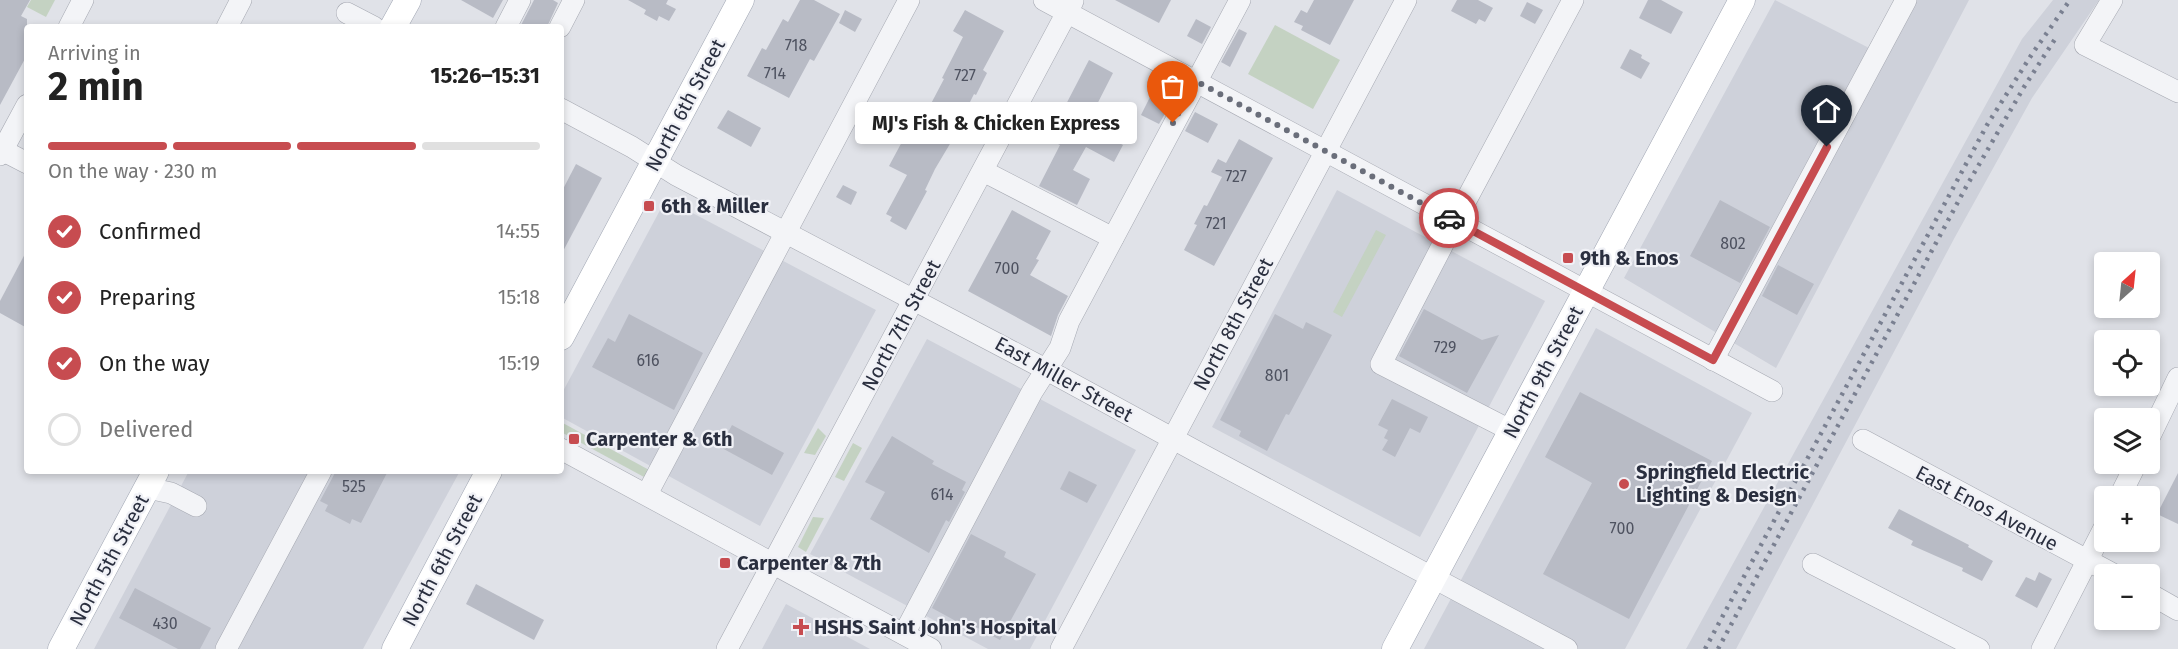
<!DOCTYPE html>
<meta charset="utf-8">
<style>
body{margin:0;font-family:"Fira Sans",sans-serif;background:#f2f2f2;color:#222;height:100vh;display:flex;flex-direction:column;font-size:22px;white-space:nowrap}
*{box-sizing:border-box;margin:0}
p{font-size:20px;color:#767676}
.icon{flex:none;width:33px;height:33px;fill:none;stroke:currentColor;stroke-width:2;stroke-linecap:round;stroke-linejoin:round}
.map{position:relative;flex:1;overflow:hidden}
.side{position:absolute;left:24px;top:24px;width:540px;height:450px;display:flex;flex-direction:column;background:#fff;border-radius:6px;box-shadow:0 3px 9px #0003}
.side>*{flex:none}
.needle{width:39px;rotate:27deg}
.tools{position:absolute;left:2094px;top:252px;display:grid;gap:12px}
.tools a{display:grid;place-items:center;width:66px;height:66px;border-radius:6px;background:#fff;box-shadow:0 3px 9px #0003;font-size:30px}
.pin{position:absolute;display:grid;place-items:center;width:51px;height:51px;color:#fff;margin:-62px -26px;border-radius:50% 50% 50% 0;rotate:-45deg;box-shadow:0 0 6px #0007}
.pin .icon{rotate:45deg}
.courier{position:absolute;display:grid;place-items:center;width:60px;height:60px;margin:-30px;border:4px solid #c74c50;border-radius:50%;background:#fff;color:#222;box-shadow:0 2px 8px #0007}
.bubble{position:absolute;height:42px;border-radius:6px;background:#fff;box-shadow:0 3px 9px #0003;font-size:20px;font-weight:700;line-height:42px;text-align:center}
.headline em{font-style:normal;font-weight:700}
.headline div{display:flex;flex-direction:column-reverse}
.headline{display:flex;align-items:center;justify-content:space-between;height:102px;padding:0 24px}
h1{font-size:39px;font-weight:700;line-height:45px}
.bar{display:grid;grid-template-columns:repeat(4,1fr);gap:9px 6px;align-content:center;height:72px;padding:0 24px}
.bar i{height:8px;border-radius:4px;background:#e0e0e0}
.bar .active{background:#c74c50}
.bar p{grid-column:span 4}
ol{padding:0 24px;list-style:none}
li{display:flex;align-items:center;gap:18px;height:66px}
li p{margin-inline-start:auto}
li .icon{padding:6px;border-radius:50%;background:#c74c50;color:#fff;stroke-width:4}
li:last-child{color:#767676}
li i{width:33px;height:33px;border:3px solid #e0e0e0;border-radius:50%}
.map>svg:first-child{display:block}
.built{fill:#ced1da}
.green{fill:#c4d2c2}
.building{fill:#b8bbc5}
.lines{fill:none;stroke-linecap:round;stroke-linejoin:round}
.minor-casing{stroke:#a6a9b2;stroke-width:22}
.major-casing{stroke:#a0a6b3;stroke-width:27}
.minor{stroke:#f3f4f7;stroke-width:21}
.major{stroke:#fff;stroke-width:26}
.rail{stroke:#7a8091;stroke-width:4.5;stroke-dasharray:3 6;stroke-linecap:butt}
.done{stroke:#6a6e7a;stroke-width:6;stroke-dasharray:0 10.8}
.route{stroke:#c74c50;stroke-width:8}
.poi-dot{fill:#c74c50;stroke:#f0f1f6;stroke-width:2}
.labels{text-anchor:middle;stroke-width:4.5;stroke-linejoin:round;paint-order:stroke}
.number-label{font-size:16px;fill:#4e5260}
.street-label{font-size:20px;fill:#2a2f3f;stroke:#f0f1f6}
.poi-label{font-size:20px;font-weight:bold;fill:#2a2f3f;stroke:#f0f1f6;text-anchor:start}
</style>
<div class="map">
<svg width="2178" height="649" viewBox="0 0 2178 649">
<rect width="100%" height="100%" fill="#e0e2e8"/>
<!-- built -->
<g class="built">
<path d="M 1775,0 L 1873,50 L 1898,0 L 1969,0 L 1776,368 L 1624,278 Z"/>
<path d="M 2053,0 L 2099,0 L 2032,98 L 1955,237 L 1736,649 L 1686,649 L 2022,39 Z"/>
<path d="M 1337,190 L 1545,301 L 1420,537 L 1212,427 Z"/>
<path d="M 666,199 L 876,310 L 760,526 L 561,417 L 561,395 Z"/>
<path d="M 1596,328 L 1752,413 L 1625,649 L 1424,649 Z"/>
<path d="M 927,339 L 1136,450 L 1030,649 L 988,649 L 810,554 Z"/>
<path d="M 189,471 L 460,471 L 363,649 L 94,649 Z"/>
<path d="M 786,604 L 870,649 L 762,649 Z"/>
</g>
<!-- green -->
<g class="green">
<path d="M 31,0 L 55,0 L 46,17 L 27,7 Z"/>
<path d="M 1275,25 L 1340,60 L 1313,109 L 1248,74 Z"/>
<path d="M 1376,230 L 1386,235 L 1342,317 L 1333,312 Z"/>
<path d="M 561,422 L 651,471 L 644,477 L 561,432 Z"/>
<path d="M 818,428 L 826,436 L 815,455 L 804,453 Z"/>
<path d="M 853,443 L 862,448 L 844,481 L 835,477 Z"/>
<path d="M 813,517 L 824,518 L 806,552 L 798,547 Z"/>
</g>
<!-- building -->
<g class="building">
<path d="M 0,0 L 30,0 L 21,16 L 27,19 L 27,55 L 0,105 Z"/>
<path d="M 461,0 L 503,0 L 493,18 Z"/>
<path d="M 534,0 L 553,0 L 558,3 L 547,27 L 520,27 Z"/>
<path d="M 628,0 L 668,0 L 666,4 L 676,9 L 669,21 L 659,16 L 657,21 L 644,14 L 646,10 Z"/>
<path d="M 800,0 L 814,0 L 840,14 L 814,61 L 810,59 L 789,98 L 747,76 L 762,48 L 766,50 L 783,19 L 788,22 Z"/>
<path d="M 1115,0 L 1171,0 L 1159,23 Z"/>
<path d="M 1314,0 L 1354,0 L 1330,45 L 1301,30 L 1303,26 L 1294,22 L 1301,10 L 1307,13 Z"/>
<path d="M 1457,0 L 1478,0 L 1493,8 L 1485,22 L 1479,19 L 1476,24 L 1451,11 Z"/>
<path d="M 1648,0 L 1661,0 L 1683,12 L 1671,34 L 1639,18 Z"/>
<path d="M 1527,2 L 1543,10 L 1535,24 L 1520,16 Z"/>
<path d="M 845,10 L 862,19 L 855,32 L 839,23 Z"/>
<path d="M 965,10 L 1004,31 L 983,70 L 987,73 L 976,95 L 974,94 L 958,126 L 960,127 L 935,169 L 925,190 L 927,191 L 906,230 L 890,221 L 892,217 L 886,214 L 907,175 L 889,166 L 918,112 L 925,115 L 944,79 L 942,78 L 963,37 L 953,31 Z"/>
<path d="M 1196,19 L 1211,27 L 1202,44 L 1187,36 Z"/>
<path d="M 1239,29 L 1247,33 L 1230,67 L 1221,62 Z"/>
<path d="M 1630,49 L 1642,55 L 1641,58 L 1650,63 L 1641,79 L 1620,68 Z"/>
<path d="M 1089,60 L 1113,73 L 1086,126 L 1123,145 L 1114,162 L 1086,147 L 1073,170 L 1090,179 L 1077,205 L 1039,186 L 1060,145 L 1048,139 Z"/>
<path d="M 1151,95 L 1170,105 L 1159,124 L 1141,115 Z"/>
<path d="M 728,110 L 761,128 L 751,147 L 717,128 Z"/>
<path d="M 1195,112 L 1218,124 L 1208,143 L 1185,131 Z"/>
<path d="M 1239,139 L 1273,158 L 1214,266 L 1184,250 L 1197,225 L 1194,224 L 1204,205 L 1207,206 L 1222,177 L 1211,172 L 1218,159 L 1226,163 Z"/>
<path d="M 576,164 L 602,178 L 561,255 L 561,193 Z"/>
<path d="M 843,185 L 857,192 L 851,205 L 836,197 Z"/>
<path d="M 1720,200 L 1770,227 L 1740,283 L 1690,256 Z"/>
<path d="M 1012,210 L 1051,231 L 1036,259 L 1039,260 L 1030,275 L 1068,296 L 1058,315 L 1051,336 L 968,291 Z"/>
<path d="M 27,250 L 27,328 L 0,313 L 0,301 Z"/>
<path d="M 1778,265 L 1814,284 L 1797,315 L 1762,296 Z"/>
<path d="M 1424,309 L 1482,340 L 1499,335 L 1467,393 L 1399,356 Z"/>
<path d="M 629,314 L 703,353 L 674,410 L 592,367 L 608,338 L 615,342 Z"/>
<path d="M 1275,314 L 1303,329 L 1306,322 L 1332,335 L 1289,415 L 1286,414 L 1267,451 L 1239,436 L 1241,431 L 1220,420 Z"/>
<path d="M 1580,392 L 1712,461 L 1629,619 L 1543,574 L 1592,483 L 1545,457 Z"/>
<path d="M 1392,399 L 1428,417 L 1420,433 L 1410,428 L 1395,457 L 1382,450 L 1388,440 L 1384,438 L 1388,430 L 1378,425 Z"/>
<path d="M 732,425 L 784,453 L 772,475 L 720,447 Z"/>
<path d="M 892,436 L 934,461 L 932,464 L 966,482 L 962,490 L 965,492 L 949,522 L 946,520 L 929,553 L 870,519 L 885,492 L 865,482 Z"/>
<path d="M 336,471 L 388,471 L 361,523 L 352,519 L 350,524 L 325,511 L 328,505 L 320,501 Z"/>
<path d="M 1069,471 L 1097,485 L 1087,503 L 1060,489 Z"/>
<path d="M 2178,473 L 2178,524 L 2157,514 Z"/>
<path d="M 1899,509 L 1969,545 L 1968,547 L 1993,561 L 1982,581 L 1962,571 L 1963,568 L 1911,545 L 1913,541 L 1888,528 Z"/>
<path d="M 971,534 L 1006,552 L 1004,557 L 1036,574 L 1000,640 L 976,627 L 974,631 L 932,608 Z"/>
<path d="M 2039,572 L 2052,579 L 2037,608 L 2015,596 L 2026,577 L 2035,581 Z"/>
<path d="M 476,584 L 544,620 L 534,640 L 466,604 Z"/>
<path d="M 135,588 L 211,628 L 200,649 L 178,649 L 119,618 Z"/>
</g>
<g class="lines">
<defs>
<g id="minor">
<path d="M 1044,0 L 1772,391"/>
<path d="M 2112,0 L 2085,45 L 2178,92"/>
<path d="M 347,13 L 374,27"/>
<path d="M 69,27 L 83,0"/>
<path d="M 227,27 L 241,0"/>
<path d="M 506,27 L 520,0"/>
<path d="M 560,27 L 574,0"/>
<path d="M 561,109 L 632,147 L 676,175 L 1047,370 L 1201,454 L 1567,649"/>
<path d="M 0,149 L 27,163"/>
<path d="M 0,155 L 27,105"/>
<path d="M 983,171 L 1113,238"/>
<path d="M 1713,360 L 1906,0"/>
<path d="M 1512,431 L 1381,364 L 1455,221 L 1573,0"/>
<path d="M 2150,436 L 2178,378"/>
<path d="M 1863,440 L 2113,574"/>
<path d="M 561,449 L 931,649"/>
<path d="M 148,488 L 171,493 L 196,506"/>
<path d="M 647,494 L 909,0"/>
<path d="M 2120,496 L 2136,464"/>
<path d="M 1813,564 L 1979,649"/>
<path d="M 2150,594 L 2178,610"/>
<path d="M 904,634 L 1032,392 L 1060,348 L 1069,321 L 1240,0"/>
<path d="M 226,649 L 321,471"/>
<path d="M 727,649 L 1073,1"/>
<path d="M 1061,649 L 1406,0"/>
<path d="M 2042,649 L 2104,528"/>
</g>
<g id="major">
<path d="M 393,27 L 408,0"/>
<path d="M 561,337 L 741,0"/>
<path d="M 61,649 L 156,471"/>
<path d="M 395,649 L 489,471"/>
<path d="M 1395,649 L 1742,0"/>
</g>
</defs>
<!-- minor casing -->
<use href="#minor" class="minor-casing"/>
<!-- major casing -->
<use href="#major" class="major-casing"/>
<!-- minor -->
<use href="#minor" class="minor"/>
<!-- major -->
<use href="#major" class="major"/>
<!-- rail -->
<g class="rail">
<path d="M 1705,649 L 1987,125 L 2032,54 L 2070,0"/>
<path d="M 1718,649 L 1966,187 L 2024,87 L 2057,36"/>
</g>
</g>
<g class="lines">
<!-- done -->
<path class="done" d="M 1173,123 L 1196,81 L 1449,218"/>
<!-- route -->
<path class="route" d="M 1449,218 L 1713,360 L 1827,147"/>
</g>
<!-- markers -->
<g class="poi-dot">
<rect x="643" y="200" width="12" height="12" rx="3"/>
<rect x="1562" y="252" width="12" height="12" rx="3"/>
<rect x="568" y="433" width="12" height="12" rx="3"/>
<circle cx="1624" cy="484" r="6"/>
<rect x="719" y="557" width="12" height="12" rx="3"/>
<path d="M798 618h6v6h6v6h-6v6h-6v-6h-6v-6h6z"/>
</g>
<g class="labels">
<!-- number labels -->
<g class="number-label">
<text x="796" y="51">718</text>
<text x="775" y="79">714</text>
<text x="965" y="81">727</text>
<text x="1236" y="182">727</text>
<text x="1216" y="229">721</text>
<text x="1733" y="249">802</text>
<text x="1007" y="274">700</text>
<text x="1445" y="353">729</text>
<text x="648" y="366">616</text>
<text x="1277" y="381">801</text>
<text x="354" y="492">525</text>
<text x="942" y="500">614</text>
<text x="1622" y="534">700</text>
<text x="165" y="629">430</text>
</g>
<!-- street labels -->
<g class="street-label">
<text transform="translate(685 105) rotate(-62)" y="7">North 6th Street</text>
<text transform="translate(1233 324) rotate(-62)" y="7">North 8th Street</text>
<text transform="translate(901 325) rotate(-62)" y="7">North 7th Street</text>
<text transform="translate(1543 372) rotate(-62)" y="7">North 9th Street</text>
<text transform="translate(1064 379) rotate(29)" y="7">East Miller Street</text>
<text transform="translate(1987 508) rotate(28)" y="7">East Enos Avenue</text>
<text transform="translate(109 560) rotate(-62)" y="7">North 5th Street</text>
<text transform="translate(442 560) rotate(-62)" y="7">North 6th Street</text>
</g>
<!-- poi labels -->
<g class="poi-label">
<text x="661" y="213">6th &amp; Miller</text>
<text x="1580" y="265">9th &amp; Enos</text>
<text x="586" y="446">Carpenter &amp; 6th</text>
<text x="1636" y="479">Springfield Electric<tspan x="1636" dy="23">Lighting &amp; Design</tspan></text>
<text x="737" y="570">Carpenter &amp; 7th</text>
<text x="814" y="634">HSHS Saint John's Hospital</text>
</g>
</g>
</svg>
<div class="tools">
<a><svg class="needle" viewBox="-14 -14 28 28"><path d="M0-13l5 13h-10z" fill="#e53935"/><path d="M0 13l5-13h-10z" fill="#767676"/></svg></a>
<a><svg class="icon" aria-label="locate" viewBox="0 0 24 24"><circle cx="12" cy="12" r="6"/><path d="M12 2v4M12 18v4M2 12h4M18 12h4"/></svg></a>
<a><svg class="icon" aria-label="layers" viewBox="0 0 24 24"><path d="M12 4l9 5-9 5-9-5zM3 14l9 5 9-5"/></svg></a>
<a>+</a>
<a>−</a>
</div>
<div class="pin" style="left:1173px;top:123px;background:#ea580c"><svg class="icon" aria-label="bag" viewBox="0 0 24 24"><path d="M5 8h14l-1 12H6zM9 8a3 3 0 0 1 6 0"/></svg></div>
<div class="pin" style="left:1827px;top:147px;background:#1f2937"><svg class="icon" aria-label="home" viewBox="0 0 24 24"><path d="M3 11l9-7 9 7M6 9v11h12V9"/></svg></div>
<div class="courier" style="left:1449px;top:218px"><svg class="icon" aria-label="car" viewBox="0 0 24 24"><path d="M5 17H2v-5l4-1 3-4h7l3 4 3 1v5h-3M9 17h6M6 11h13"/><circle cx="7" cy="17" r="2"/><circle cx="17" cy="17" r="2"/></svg></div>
<div class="bubble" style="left:855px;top:102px;width:282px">MJ's Fish &amp; Chicken Express</div>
<section class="side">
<div class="headline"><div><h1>2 min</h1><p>Arriving in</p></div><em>15:26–15:31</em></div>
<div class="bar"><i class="active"></i><i class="active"></i><i class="active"></i><i></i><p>On the way · 230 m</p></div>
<ol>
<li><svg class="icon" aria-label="check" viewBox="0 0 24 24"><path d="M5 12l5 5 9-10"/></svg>Confirmed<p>14:55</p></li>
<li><svg class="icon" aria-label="check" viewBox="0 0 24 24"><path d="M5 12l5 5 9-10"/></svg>Preparing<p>15:18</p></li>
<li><svg class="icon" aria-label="check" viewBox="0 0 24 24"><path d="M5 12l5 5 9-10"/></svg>On the way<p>15:19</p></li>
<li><i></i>Delivered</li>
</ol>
</section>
</div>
